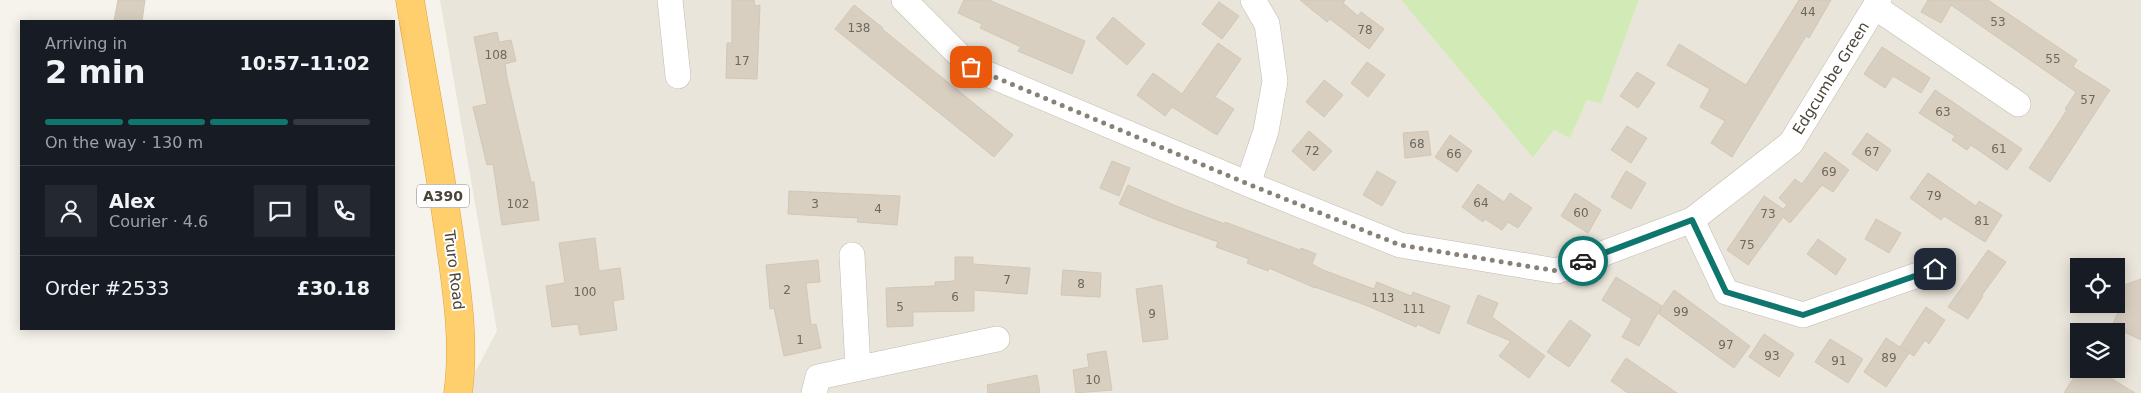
<!DOCTYPE html>
<meta charset="utf-8">
<style>
body{margin:0;font-family:"DejaVu Sans",sans-serif;background:#242831;color:#f1f3f6;height:100vh;display:flex;flex-direction:column;font-size:19px;white-space:nowrap}
*{box-sizing:border-box;margin:0}
p{font-size:16px;color:#9ea1a6}
.icon{flex:none;width:28px;height:28px;fill:none;stroke:currentColor;stroke-width:2;stroke-linecap:round;stroke-linejoin:round}
.map{position:relative;flex:1;overflow:hidden}
.sheet{position:absolute;left:20px;top:20px;width:375px;height:310px;display:flex;flex-direction:column;background:#171b24;border-radius:0px;box-shadow:0 2px 12px #0003}
.sheet>*{flex:none}
.buttons{position:absolute;left:2070px;top:258px;display:grid;gap:10px}
.buttons a{display:grid;place-items:center;width:55px;height:55px;border-radius:0px;background:#171b24;box-shadow:0 2px 12px #0003;font-size:25px}
.pin{position:absolute;display:grid;place-items:center;width:42px;height:42px;color:#fff;margin:-21px;border-radius:10px;box-shadow:0 2px 8px #0006}
.courier{position:absolute;display:grid;place-items:center;width:50px;height:50px;margin:-25px;border:4px solid #0f766e;border-radius:50%;background:#fff;color:#222;box-shadow:0 1px 6px #0007}
.overview em{font-style:normal;font-weight:800}
.overview div{display:flex;flex-direction:column-reverse}
.overview{display:flex;align-items:center;justify-content:space-between;height:85px;padding:0 25px}
h1{font-size:32px;font-weight:800;line-height:38px}
.bar{display:grid;grid-template-columns:repeat(4,1fr);gap:8px 5px;align-content:center;height:60px;padding:0 25px}
.bar i{height:6px;border-radius:4px;background:#363941}
.bar .active{background:#0f766e}
.bar p{grid-column:span 4}
.line{display:flex;align-items:center;gap:12px;padding:0 25px;border-top:1px solid #363941}
.line div{flex:1}
.round{display:grid;place-items:center;flex:none;width:52px;height:52px;border-radius:0px;background:#242831}
.map>svg:first-child{display:block}
.residential{fill:#eae5da;fill-rule:evenodd}
.green{fill:#d2eab5}
.building{fill:#d8cfc1;stroke:#d3c7b4}
.lines{fill:none;stroke-linecap:round;stroke-linejoin:round}
.minor-casing{stroke:#c2bbae;stroke-width:26}
.highway-casing{stroke:#e0a43c;stroke-width:29}
.minor{stroke:#fff;stroke-width:25}
.highway{stroke:#ffcf6e;stroke-width:28}
.done{stroke:#878178;stroke-width:5;stroke-dasharray:0 9}
.route{stroke:#0f766e;stroke-width:6}
.labels{text-anchor:middle;stroke-width:4;stroke-linejoin:round;paint-order:stroke}
.number-label{font-size:12px;fill:#6e675b}
.shield{fill:#fff;stroke:#817c74;stroke-width:1}
.shield-label{font-size:14px;font-weight:bold;fill:#4b4439}
.street-label{font-size:15px;fill:#4b4439;stroke:#fff}
</style>
<div class="map">
<svg width="2141" height="393" viewBox="0 0 2141 393">
<rect width="100%" height="100%" fill="#f6f3ec"/>
<!-- residential -->
<path class="residential" d="M 440,0 L 1401,0 L 1533,158 L 1554,130 L 1570,138 L 1587,100 L 1601,102 L 1639,0 L 2141,0 L 2141,393 L 464,393 L 497,331 ZM 2079,266 L 2116,266 L 2116,304 L 2079,304 ZM 2079,331 L 2116,331 L 2116,369 L 2079,369 Z"/>
<!-- green -->
<path class="green" d="M 1401,0 L 1639,0 L 1601,103 L 1587,100 L 1570,138 L 1554,130 L 1533,158 Z"/>
<!-- building -->
<g class="building">
<path d="M 118,0 L 145,0 L 142,21 L 114,21 Z"/>
<path d="M 732,0 L 754,0 L 755,6 L 760,5 L 757,79 L 726,78 L 727,43 L 732,43 Z"/>
<path d="M 964,0 L 989,0 L 1085,41 L 1072,74 L 1018,51 L 1021,47 L 980,28 L 982,24 L 958,13 Z"/>
<path d="M 1300,0 L 1345,0 L 1343,3 L 1358,16 L 1361,12 L 1384,29 L 1369,49 L 1330,19 L 1327,22 Z"/>
<path d="M 1799,0 L 1831,0 L 1809,38 L 1806,36 L 1732,157 L 1711,143 L 1725,121 L 1700,107 L 1710,89 L 1667,65 L 1679,44 L 1746,85 Z"/>
<path d="M 1928,0 L 1988,0 L 2077,60 L 2073,67 L 2110,90 L 2050,182 L 2029,168 L 2067,110 L 2065,109 L 2076,92 L 1951,5 L 1941,23 L 1921,12 Z"/>
<path d="M 1219,2 L 1239,16 L 1222,39 L 1202,24 Z"/>
<path d="M 854,5 L 883,28 L 882,29 L 1013,135 L 994,157 L 835,29 Z"/>
<path d="M 1113,17 L 1145,44 L 1127,65 L 1096,38 Z"/>
<path d="M 497,32 L 499,42 L 511,40 L 516,61 L 505,64 L 507,78 L 531,182 L 534,182 L 539,220 L 502,225 L 493,164 L 487,165 L 473,107 L 487,104 L 474,37 Z"/>
<path d="M 1218,43 L 1241,59 L 1215,97 L 1234,109 L 1217,135 L 1172,107 L 1165,116 L 1137,95 L 1153,73 L 1182,94 Z"/>
<path d="M 1882,47 L 1930,78 L 1921,93 L 1893,76 L 1885,88 L 1864,74 Z"/>
<path d="M 1367,62 L 1385,75 L 1368,97 L 1351,83 Z"/>
<path d="M 1637,72 L 1655,83 L 1638,108 L 1620,96 Z"/>
<path d="M 1324,80 L 1343,95 L 1324,117 L 1306,102 Z"/>
<path d="M 1935,90 L 2022,149 L 2007,170 L 1971,145 L 1967,150 L 1952,140 L 1955,136 L 1919,113 Z"/>
<path d="M 1627,126 L 1647,138 L 1631,163 L 1611,150 Z"/>
<path d="M 1309,131 L 1332,151 L 1314,171 L 1292,151 Z"/>
<path d="M 1428,131 L 1431,155 L 1405,158 L 1403,133 Z"/>
<path d="M 1867,133 L 1891,150 L 1877,171 L 1852,154 Z"/>
<path d="M 1450,135 L 1472,151 L 1457,172 L 1435,157 Z"/>
<path d="M 1825,152 L 1849,170 L 1833,192 L 1822,185 L 1790,223 L 1783,217 L 1748,265 L 1727,250 L 1764,196 L 1783,209 L 1787,205 L 1779,198 L 1795,179 L 1802,184 Z"/>
<path d="M 1112,161 L 1130,168 L 1119,196 L 1100,188 Z"/>
<path d="M 1377,171 L 1396,182 L 1382,206 L 1363,195 Z"/>
<path d="M 1626,171 L 1646,183 L 1631,209 L 1611,197 Z"/>
<path d="M 1928,173 L 1976,206 L 1979,201 L 2002,215 L 1985,242 L 1944,216 L 1941,220 L 1910,198 Z"/>
<path d="M 1478,184 L 1504,202 L 1510,193 L 1532,208 L 1518,228 L 1508,222 L 1502,230 L 1485,219 L 1483,222 L 1462,207 Z"/>
<path d="M 1128,185 L 1176,206 L 1225,224 L 1225,222 L 1300,250 L 1301,248 L 1316,254 L 1312,264 L 1323,270 L 1374,289 L 1377,282 L 1411,296 L 1413,292 L 1450,306 L 1439,334 L 1417,324 L 1416,327 L 1368,306 L 1315,287 L 1315,288 L 1269,268 L 1268,271 L 1247,263 L 1249,259 L 1216,247 L 1218,242 L 1157,220 L 1119,204 Z"/>
<path d="M 789,191 L 900,196 L 897,225 L 857,222 L 858,218 L 788,214 Z"/>
<path d="M 1575,193 L 1601,210 L 1588,233 L 1561,216 Z"/>
<path d="M 1876,219 L 1901,233 L 1889,253 L 1865,239 Z"/>
<path d="M 595,238 L 599,271 L 620,268 L 624,299 L 613,301 L 617,330 L 580,335 L 578,324 L 552,327 L 546,286 L 565,283 L 559,243 Z"/>
<path d="M 1818,239 L 1846,259 L 1836,275 L 1807,254 Z"/>
<path d="M 1988,250 L 2006,262 L 1982,295 L 1983,296 L 1968,319 L 1948,307 Z"/>
<path d="M 955,257 L 973,257 L 973,264 L 1030,268 L 1027,294 L 974,290 L 974,311 L 913,312 L 913,326 L 887,327 L 886,288 L 935,286 L 935,282 L 955,281 Z"/>
<path d="M 818,260 L 820,282 L 806,283 L 811,325 L 816,324 L 821,348 L 784,356 L 774,308 L 770,309 L 766,265 Z"/>
<path d="M 1063,270 L 1101,273 L 1100,297 L 1061,295 Z"/>
<path d="M 1616,277 L 1662,306 L 1639,346 L 1622,337 L 1632,319 L 1602,300 Z"/>
<path d="M 2141,279 L 2141,340 L 2112,326 L 2118,312 L 2116,288 Z"/>
<path d="M 1162,285 L 1168,339 L 1143,342 L 1136,289 Z"/>
<path d="M 1674,290 L 1750,346 L 1734,368 L 1658,313 Z"/>
<path d="M 1478,295 L 1498,303 L 1492,317 L 1545,356 L 1529,378 L 1499,356 L 1511,341 L 1467,323 Z"/>
<path d="M 1926,307 L 1945,320 L 1929,344 L 1925,340 L 1914,356 L 1900,347 Z"/>
<path d="M 1570,320 L 1591,335 L 1569,367 L 1547,352 Z"/>
<path d="M 1764,334 L 1794,354 L 1779,377 L 1749,357 Z"/>
<path d="M 1886,338 L 1909,353 L 1886,387 L 1864,372 Z"/>
<path d="M 1830,339 L 1863,359 L 1848,383 L 1815,362 Z"/>
<path d="M 1106,351 L 1112,390 L 1076,393 L 1073,370 L 1089,367 L 1087,354 Z"/>
<path d="M 1626,358 L 1677,393 L 1628,393 L 1611,381 Z"/>
<path d="M 2079,369 L 2096,369 L 2135,393 L 2064,393 Z"/>
<path d="M 1037,375 L 1040,393 L 988,393 L 987,385 Z"/>
</g>
<g class="lines">
<defs>
<g id="minor">
<path d="M 670,0 L 678,76"/>
<path d="M 904,0 L 971,67 L 1248,184 L 1400,245 L 1557,271 L 1692,220 L 1791,143 L 1879,0"/>
<path d="M 1875,7 L 2018,104"/>
<path d="M 1248,184 L 1266,131 L 1275,81 L 1267,24 L 1253,0"/>
<path d="M 1692,220 L 1726,292 L 1803,315 L 1935,269"/>
<path d="M 852,255 L 858,368"/>
<path d="M 814,393 L 818,377 L 997,339"/>
</g>
<path id="highway" d="M 410,0 C 423,80 439,160 450,241 C 457,292 465,342 458,393"/>
</defs>
<!-- minor casing -->
<use href="#minor" class="minor-casing"/>
<!-- highway casing -->
<use href="#highway" class="highway-casing"/>
<!-- minor -->
<use href="#minor" class="minor"/>
<!-- highway -->
<use href="#highway" class="highway"/>
</g>
<g class="lines">
<!-- done -->
<path class="done" d="M 971,67 L 1248,184 L 1400,245 L 1557,271 L 1583,261"/>
<!-- route -->
<path class="route" d="M 1583,261 L 1692,220 L 1726,292 L 1803,315 L 1935,269"/>
</g>
<g class="labels">
<!-- number labels -->
<g class="number-label">
<text x="1808" y="16">44</text>
<text x="1998" y="26">53</text>
<text x="859" y="32">138</text>
<text x="1365" y="34">78</text>
<text x="496" y="59">108</text>
<text x="2053" y="63">55</text>
<text x="742" y="65">17</text>
<text x="2088" y="104">57</text>
<text x="1943" y="116">63</text>
<text x="1417" y="148">68</text>
<text x="1999" y="153">61</text>
<text x="1312" y="155">72</text>
<text x="1872" y="156">67</text>
<text x="1454" y="158">66</text>
<text x="1829" y="176">69</text>
<text x="1934" y="200">79</text>
<text x="1481" y="207">64</text>
<text x="518" y="208">102</text>
<text x="815" y="208">3</text>
<text x="878" y="213">4</text>
<text x="1581" y="217">60</text>
<text x="1768" y="218">73</text>
<text x="1982" y="225">81</text>
<text x="1747" y="249">75</text>
<text x="1007" y="284">7</text>
<text x="1081" y="288">8</text>
<text x="787" y="294">2</text>
<text x="585" y="296">100</text>
<text x="955" y="301">6</text>
<text x="1383" y="302">113</text>
<text x="900" y="311">5</text>
<text x="1414" y="313">111</text>
<text x="1681" y="316">99</text>
<text x="1152" y="318">9</text>
<text x="800" y="344">1</text>
<text x="1726" y="349">97</text>
<text x="1772" y="360">93</text>
<text x="1889" y="362">89</text>
<text x="1839" y="365">91</text>
<text x="1093" y="384">10</text>
</g>
<!-- shield labels -->
<rect class="shield" x="417" y="184.5" width="52" height="23" rx="4"/>
<g class="shield-label">
<text x="443" y="201">A390</text>
</g>
<!-- street labels -->
<g class="street-label">
<text transform="translate(1831 78) rotate(-58)" y="5">Edgcumbe Green</text>
<text transform="translate(454 270) rotate(83)" y="5">Truro Road</text>
</g>
</g>
</svg>
<div class="buttons">
<a><svg class="icon" aria-label="locate" viewBox="0 0 24 24"><circle cx="12" cy="12" r="6"/><path d="M12 2v4M12 18v4M2 12h4M18 12h4"/></svg></a>
<a><svg class="icon" aria-label="layers" viewBox="0 0 24 24"><path d="M12 4l9 5-9 5-9-5zM3 14l9 5 9-5"/></svg></a>
</div>
<div class="pin" style="left:971px;top:67px;background:#ea580c"><svg class="icon" aria-label="bag" viewBox="0 0 24 24"><path d="M5 8h14l-1 12H6zM9 8a3 3 0 0 1 6 0"/></svg></div>
<div class="pin" style="left:1935px;top:269px;background:#1f2937"><svg class="icon" aria-label="home" viewBox="0 0 24 24"><path d="M3 11l9-7 9 7M6 9v11h12V9"/></svg></div>
<div class="courier" style="left:1583px;top:261px"><svg class="icon" aria-label="car" viewBox="0 0 24 24"><path d="M5 17H2v-5l4-1 3-4h7l3 4 3 1v5h-3M9 17h6M6 11h13"/><circle cx="7" cy="17" r="2"/><circle cx="17" cy="17" r="2"/></svg></div>
<section class="sheet">
<div class="overview"><div><h1>2 min</h1><p>Arriving in</p></div><em>10:57–11:02</em></div>
<div class="bar"><i class="active"></i><i class="active"></i><i class="active"></i><i></i><p>On the way · 130 m</p></div>
<div class="line" style="height:90px"><a class="round"><svg class="icon" aria-label="person" viewBox="0 0 24 24"><circle cx="12" cy="8" r="4"/><path d="M4 21q1-7 8-7t8 7"/></svg></a><div><b>Alex</b><p>Courier · 4.6</p></div><a class="round"><svg class="icon" aria-label="chat" viewBox="0 0 24 24"><path d="M4 5h16v11H9l-5 4z"/></svg></a><a class="round"><svg class="icon" aria-label="phone" viewBox="0 0 24 24"><path d="M5 4h4l2 5-3 2q2 4 5 5l2-3 5 2v4C11 20 4 13 5 4z"/></svg></a></div>
<div class="line" style="height:65px"><div>Order #2533</div><b>£30.18</b></div>
</section>
</div>
